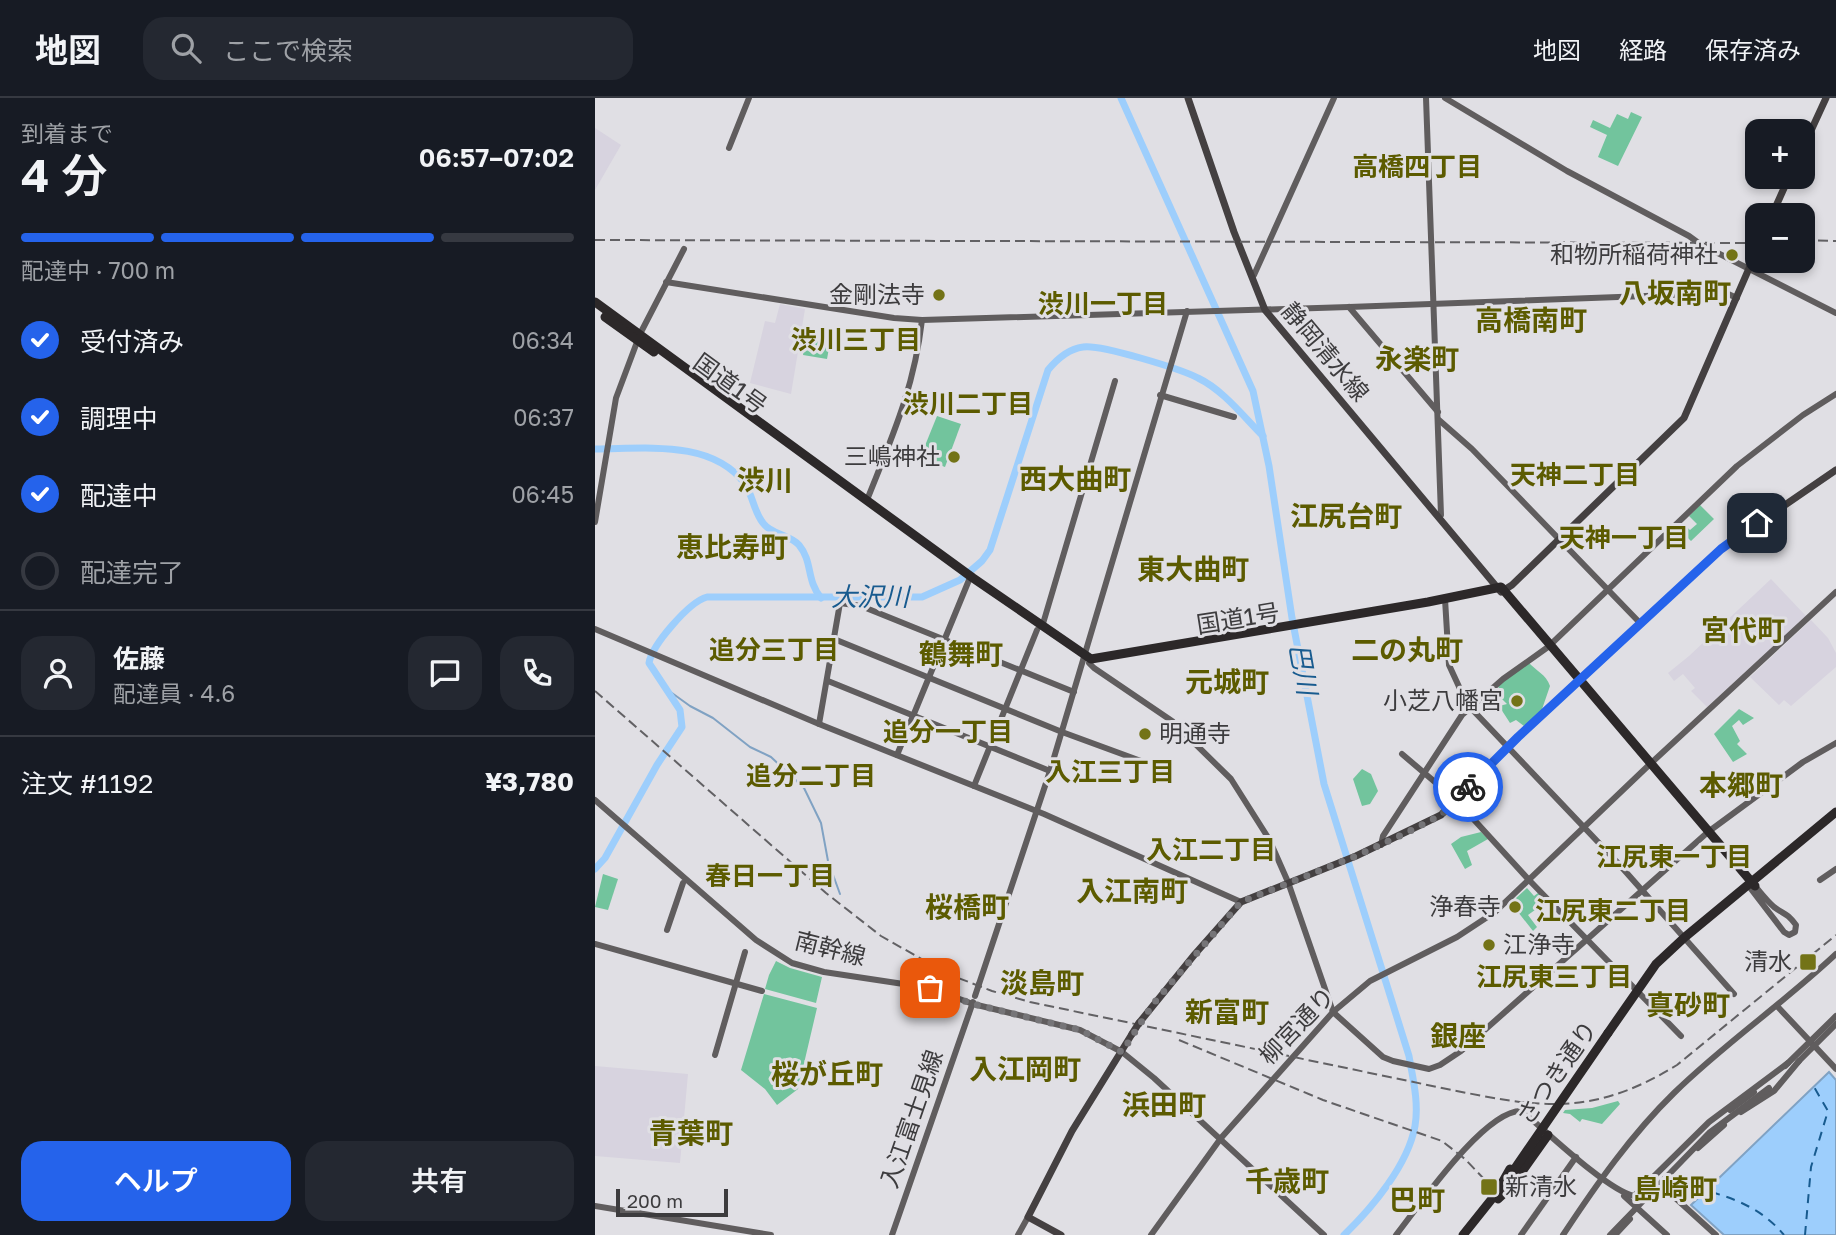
<!DOCTYPE html>
<html lang="ja">
<meta charset="utf-8">
<style>
body{margin:0;font-family:"Golos Text","Noto Sans JP",sans-serif;background:#242831;color:#f1f3f6;height:100vh;display:flex;flex-direction:column;font-size:26px;white-space:nowrap}
*{box-sizing:border-box;margin:0}
p{font-size:23px;color:#9ea1a6}
.icon{flex:none;width:38px;height:38px;fill:none;stroke:currentColor;stroke-width:2;stroke-linecap:round;stroke-linejoin:round}
.map{position:relative;flex:1;overflow:hidden}
.details{display:flex;flex-direction:column;background:#171b24;width:595px}
.details>*{flex:none}
.controls{position:absolute;left:1150px;top:21px;display:grid;gap:14px}
.controls a{display:grid;place-items:center;width:70px;height:70px;border-radius:14px;background:#171b24;box-shadow:0 4px 10px #0003;font-size:35px}
.scale{position:absolute;left:21px;bottom:18px;width:112px;box-sizing:border-box;padding-left:7px;border:4px solid #3d3c3e;border-top:0;font-size:19px;line-height:24px;white-space:nowrap;color:#3d3c3e;-webkit-text-stroke:5px #e0dfe4;paint-order:stroke}
.pin{position:absolute;display:grid;place-items:center;width:60px;height:60px;color:#fff;margin:-30px;border-radius:14px;box-shadow:0 4px 10px #0006}
.courier{position:absolute;display:grid;place-items:center;width:70px;height:70px;margin:-35px;border:5px solid #2563eb;border-radius:50%;background:#fff;color:#222;box-shadow:0 2px 9px #0007}
.overview em{font-style:normal;font-weight:600}
.overview div{display:flex;flex-direction:column-reverse}
.overview{display:flex;align-items:center;justify-content:space-between;height:119px;padding:0 21px}
h1{font-size:46px;font-weight:600;line-height:52px}
.bar{display:grid;grid-template-columns:repeat(4,1fr);gap:10px 7px;align-content:center;height:84px;padding:0 21px}
.bar i{height:9px;border-radius:5px;background:#363941}
.bar .current{background:#2563eb}
.bar p{grid-column:span 4}
.line{display:flex;align-items:center;gap:18px;padding:0 21px;border-top:2px solid #363941}
.line div{flex:1}
.round{display:grid;place-items:center;flex:none;width:74px;height:74px;border-radius:21px;background:#242831}
ol{padding:0 21px;list-style:none}
li{display:flex;align-items:center;gap:21px;height:77px}
li p{margin-inline-start:auto}
li .icon{padding:7px;border-radius:50%;background:#2563eb;color:#fff;stroke-width:4}
li:last-child{color:#9ea1a6}
li i{width:38px;height:38px;border:4px solid #363941;border-radius:50%}
.primary-button{display:flex;gap:14px;margin-top:auto;padding:14px 21px}
.primary-button a{flex:1;height:80px;border-radius:21px;background:#2563eb;color:#fff;font-size:28px;font-weight:600;line-height:80px;text-align:center}
.primary-button a+a{background:#242831;color:#f1f3f6}
header{display:flex;align-items:center;gap:42px;box-sizing:border-box;height:98px;padding:0 35px;background:#171b24;border-bottom:2px solid #363941}
header strong{font-size:33px}
nav{display:flex;gap:38px;margin-inline-start:auto;font-size:24px}
.search{width:490px;height:63px;background:#242831;display:flex;align-items:center;gap:18px;box-sizing:border-box;padding:0 24px;border-radius:21px;color:#9ea1a6;font-size:26px}
main{display:flex;flex:1;min-height:0}
.map>svg:first-child{display:block}
.built{fill:#d7d3df}
.green{fill:#72c49d}
.water{fill:#9dcefc;stroke:#80a2c3;stroke-width:2}
.lines{fill:none;stroke-linecap:round;stroke-linejoin:round}
.stream{stroke:#80a2c3;stroke-width:2}
.river{stroke:#9dcefc;stroke-width:7}
.ferry{stroke:#185b8f;stroke-width:2;stroke-dasharray:9 7;stroke-linecap:butt}
.secondary{stroke:#605d5e;stroke-width:6}
.primary{stroke:#444041;stroke-width:7}
.highway{stroke:#2c2829;stroke-width:9}
.rail{stroke:#626164;stroke-width:2;stroke-dasharray:10 5;stroke-linecap:butt}
.secondary-bridge{stroke:#605d5e;stroke-width:6}
.primary-bridge{stroke:#444041;stroke-width:7}
.highway-bridge{stroke:#2c2829;stroke-width:9}
.done{stroke:#767578;stroke-width:7;stroke-dasharray:0 12.6}
.route{stroke:#2563eb;stroke-width:9}
.poi-dot{fill:#737317;stroke:#e0dfe4;stroke-width:2.5}
.labels{text-anchor:middle;stroke-width:6;stroke-linejoin:round;paint-order:stroke}
.poi-label{font-size:24px;fill:#3d3c3e;stroke:#e0dfe4;text-anchor:end}
.street-label{font-size:24px;fill:#3d3c3e;stroke:#e0dfe4}
.neighbourhood-label{font-size:26px;font-weight:bold;fill:#5c5b00;stroke:#e0dfe4}
.water-label{font-size:26px;font-style:italic;fill:#185b8f;stroke:#e0dfe4}
.quarter-label{font-size:28px;font-weight:bold;fill:#5c5b00;stroke:#e0dfe4}
</style>
<header>
<strong>地図</strong>
<div class="search"><svg class="icon" aria-label="search" viewBox="0 0 24 24"><circle cx="10" cy="10" r="6"/><path d="M15 15l6 6"/></svg>ここで検索</div>
<nav><a>地図</a><a>経路</a><a>保存済み</a></nav>
</header>
<main>
<section class="details">
<div class="overview"><div><h1>4 分</h1><p>到着まで</p></div><em>06:57–07:02</em></div>
<div class="bar"><i class="current"></i><i class="current"></i><i class="current"></i><i></i><p>配達中 · 700 m</p></div>
<ol>
<li><svg class="icon" aria-label="check" viewBox="0 0 24 24"><path d="M5 12l5 5 9-10"/></svg>受付済み<p>06:34</p></li>
<li><svg class="icon" aria-label="check" viewBox="0 0 24 24"><path d="M5 12l5 5 9-10"/></svg>調理中<p>06:37</p></li>
<li><svg class="icon" aria-label="check" viewBox="0 0 24 24"><path d="M5 12l5 5 9-10"/></svg>配達中<p>06:45</p></li>
<li><i></i>配達完了</li>
</ol>
<div class="line" style="height:126px"><a class="round"><svg class="icon" aria-label="person" viewBox="0 0 24 24"><circle cx="12" cy="8" r="4"/><path d="M4 21q1-7 8-7t8 7"/></svg></a><div><b>佐藤</b><p>配達員 · 4.6</p></div><a class="round"><svg class="icon" aria-label="chat" viewBox="0 0 24 24"><path d="M4 5h16v11H9l-5 4z"/></svg></a><a class="round"><svg class="icon" aria-label="phone" viewBox="0 0 24 24"><path d="M5 4h4l2 5-3 2q2 4 5 5l2-3 5 2v4C11 20 4 13 5 4z"/></svg></a></div>
<div class="line" style="height:91px"><div>注文 #1192</div><b>¥3,780</b></div>
<div class="primary-button"><a>ヘルプ</a><a>共有</a></div>
</section>
<div class="map">
<svg width="1241" height="1137" viewBox="0 0 1241 1137">
<rect width="100%" height="100%" fill="#e0dfe4"/>
<!-- built -->
<g class="built">
<path d="M 0,30 L 26,47 L 0,92 Z"/>
<path d="M 185,206 L 210,211 L 196,296 L 155,285 L 170,223 L 180,225 Z"/>
<path d="M 1176,481 L 1211,518 L 1112,609 L 1096,593 L 1100,590 L 1088,576 L 1079,583 L 1073,575 L 1094,558 Z"/>
<path d="M 1216,522 L 1233,540 L 1241,555 L 1241,569 L 1196,608 L 1189,602 L 1184,607 L 1155,579 Z"/>
<path d="M 0,968 L 93,976 L 85,1065 L 0,1058 Z"/>
</g>
<!-- green -->
<g class="green">
<path d="M 1036,14 L 1047,19 L 1023,68 L 1003,59 L 1012,37 L 995,29 L 998,22 L 1015,30 L 1022,16 L 1033,21 Z"/>
<path d="M 212,235 L 236,239 L 232,261 L 208,257 Z"/>
<path d="M 342,318 L 366,326 L 350,369 L 325,360 Z"/>
<path d="M 1105,407 L 1119,421 L 1096,443 L 1082,429 L 1087,425 L 1095,432 L 1102,426 L 1094,418 Z"/>
<path d="M 933,564 C 941,573 951,576 955,588 L 945,617 L 929,628 L 921,622 L 915,625 L 904,608 L 912,606 L 902,596 L 904,592 L 903,586 Z"/>
<path d="M 1144,611 L 1159,620 L 1148,627 L 1144,622 L 1137,628 L 1145,643 L 1142,646 L 1152,656 L 1138,664 L 1119,636 Z"/>
<path d="M 767,671 L 776,676 L 783,693 L 775,706 L 767,708 L 758,681 Z"/>
<path d="M 886,734 L 893,741 L 872,753 L 877,767 L 870,771 L 856,746 L 866,739 Z"/>
<path d="M 8,776 L 23,781 L 13,812 L 0,809 Z"/>
<path d="M 932,790 L 939,798 L 943,795 L 951,804 L 933,817 L 942,829 L 938,833 L 923,814 L 927,807 L 921,800 Z"/>
<path d="M 181,863 L 195,870 L 227,879 L 221,905 L 170,891 L 174,877 Z"/>
<path d="M 169,896 L 222,910 L 203,991 L 182,1007 L 170,991 L 146,972 Z"/>
<path d="M 1023,1003 L 1025,1006 L 1007,1026 L 987,1021 L 985,1024 L 975,1016 L 968,1015 L 970,1012 L 997,1010 Z"/>
</g>
<!-- water -->
<path class="water" d="M 1234,974 L 1241,982 L 1241,1137 L 1129,1137 L 1096,1107 Z"/>
<g class="lines">
<!-- stream -->
<path class="stream" d="M 70,590 L 95,608 L 118,620 L 155,649 L 176,659 L 209,690 L 226,725 L 233,763 L 245,796"/>
<!-- river -->
<g class="river">
<path d="M 526,0 L 658,293 L 674,368 L 697,520 L 729,686 L 814,958 C 818,981 824,1005 820,1028 C 813,1067 777,1110 749,1137"/>
<path d="M 0,351 C 49,351 117,341 150,386 C 158,398 159,414 168,425 C 177,437 194,436 204,447 C 218,464 211,482 226,500"/>
<path d="M 0,771 L 10,760 L 62,667 L 87,629 L 85,612 L 54,565 C 57,547 94,504 112,499 L 327,499 L 365,482 L 387,463 L 395,452 L 453,272 C 462,261 473,251 488,249 C 505,246 586,271 603,280 C 628,292 648,318 668,338"/>
</g>
<!-- ferry -->
<g class="ferry">
<path d="M 1116,1094 C 1145,1102 1170,1114 1189,1137"/>
<path d="M 1210,1137 L 1216,1069 L 1233,1013 L 1219,989"/>
</g>
<!-- secondary -->
<g class="secondary">
<path d="M 831,0 L 846,417"/>
<path d="M 850,0 L 972,73 L 1094,138 L 1105,146 L 1241,215"/>
<path d="M 134,50 L 154,0"/>
<path d="M 659,177 L 739,0"/>
<path d="M 71,184 L 299,220 L 327,222 L 754,209 L 1131,195 L 1142,200"/>
<path d="M 754,209 L 843,314"/>
<path d="M 565,297 L 639,319"/>
<path d="M 844,322 L 877,351 L 1046,526"/>
<path d="M 272,402 C 297,339 319,291 327,222"/>
<path d="M 0,424 L 21,300 L 45,236 L 89,151"/>
<path d="M 850,501 L 854,567 L 872,606 L 1022,764 L 1139,896"/>
<path d="M 447,529 L 520,283"/>
<path d="M 0,531 L 224,626 L 449,716 L 646,804"/>
<path d="M 239,541 L 467,634 L 546,663"/>
<path d="M 496,561 L 494,565 L 499,570 L 577,623 L 636,681 L 674,741 L 693,784 L 738,914 L 788,959 L 798,963 L 834,971 L 845,967 L 866,953 L 1113,734 L 1208,664 L 1241,645"/>
<path d="M 233,583 L 455,673"/>
<path d="M 224,626 L 245,505 L 266,508 L 479,594"/>
<path d="M 807,656 L 861,702 L 934,782 L 1086,938"/>
<path d="M 302,657 L 374,482"/>
<path d="M 379,688 L 442,532"/>
<path d="M 0,702 L 161,842 L 197,865 L 229,874 L 335,890 L 378,906 L 485,932 L 527,954 L 559,980 L 729,1137"/>
<path d="M 786,747 L 788,738 L 867,617 L 908,581 L 953,549 L 1142,368 L 1208,317 L 1241,296"/>
<path d="M 1225,782 L 1241,771"/>
<path d="M 1156,791 L 1189,834 L 1194,837 L 1200,834 L 1201,827 C 1191,814 1190,817 1179,809 C 1172,803 1166,795 1160,788"/>
<path d="M 72,832 L 88,785"/>
<path d="M 0,846 L 167,893"/>
<path d="M 384,886 L 455,673 L 592,213"/>
<path d="M 1182,908 L 1241,971"/>
<path d="M 120,957 L 150,854"/>
<path d="M 1203,964 L 1241,926"/>
<path d="M 1190,968 L 1241,918"/>
<path d="M 1146,1014 L 1179,993 L 1204,963"/>
<path d="M 1103,1050 L 1129,1027"/>
<path d="M 1066,1087 L 1121,1137"/>
<path d="M 1029,1098 L 1072,1137"/>
<path d="M 0,1108 L 176,1137"/>
<path d="M 297,1137 L 378,904"/>
<path d="M 423,1137 L 433,1119"/>
<path d="M 556,1137 L 626,1040 L 738,914 L 775,883 L 862,839 L 900,814 L 1053,668 L 1241,494"/>
<path d="M 801,1137 C 824,1108 890,1011 927,1013 C 951,1033 1012,1092 1039,1098 L 1114,1024 L 1193,965"/>
<path d="M 926,1137 L 981,1059"/>
<path d="M 968,1137 C 1001,1087 1036,1037 1079,995 C 1130,945 1189,905 1241,856"/>
<path d="M 1020,1137 L 1035,1121"/>
</g>
<!-- primary -->
<g class="primary">
<path d="M 593,0 L 639,134 L 670,212 L 906,494 L 917,487 L 1089,320 L 1162,152"/>
<path d="M 1208,50 L 1231,0"/>
<path d="M 1177,117 L 1194,79"/>
<path d="M 1156,156 L 1162,142"/>
<path d="M 544,925 L 600,856 L 646,804 L 761,758 L 846,717 L 923,639 L 1126,451 L 1241,372"/>
<path d="M 466,1137 L 433,1119 L 477,1033 L 537,936"/>
</g>
<!-- highway -->
<g class="highway">
<path d="M 0,204 L 378,480 L 496,561 L 833,504 L 906,489 L 1160,788"/>
<path d="M 10,219 L 59,254"/>
<path d="M 1013,935 L 1061,866 L 1090,839 L 1241,714"/>
<path d="M 902,1094 L 915,1071"/>
<path d="M 903,1101 L 916,1089 L 953,1037"/>
<path d="M 868,1137 L 904,1092"/>
</g>
<!-- rail -->
<g class="rail">
<path d="M 0,142 L 1162,145"/>
<path d="M 1208,142 L 1241,143"/>
<path d="M 0,593 L 231,795 L 286,838 L 353,876 L 397,893 L 435,904 L 847,990 C 942,1009 994,1021 1082,967 L 1241,837"/>
<path d="M 584,942 L 728,1002 L 847,1043 L 870,1061 L 891,1083"/>
</g>
<!-- secondary-bridge -->
<g class="secondary-bridge">
<path d="M 380,898 L 384,886"/>
<path d="M 1135,1012 L 1159,994"/>
<path d="M 1015,1137 L 1114,1035 L 1174,990"/>
</g>
<!-- primary-bridge -->
<path class="primary-bridge" d="M 537,936 L 544,925"/>
<!-- highway-bridge -->
<path class="highway-bridge" d="M 914,1079 L 1013,935"/>
</g>
<g class="lines">
<!-- done -->
<path class="done" d="M 335,890 L 378,906 L 485,932 L 527,954 L 558,906 L 646,804 L 761,758 L 813,734 L 846,717 L 873,689"/>
<!-- route -->
<path class="route" d="M 873,689 L 923,639 L 1126,451 L 1162,425"/>
</g>
<!-- markers -->
<g class="poi-dot">
<circle cx="1137" cy="157" r="7"/>
<circle cx="344" cy="197" r="7"/>
<circle cx="359" cy="359" r="7"/>
<circle cx="922" cy="603" r="7"/>
<circle cx="550" cy="636" r="7"/>
<circle cx="920" cy="809" r="7"/>
<circle cx="894" cy="847" r="7"/>
<rect x="1204" y="855" width="18" height="18" rx="3.5"/>
<rect x="885" y="1080" width="18" height="18" rx="3.5"/>
</g>
<g class="labels">
<!-- poi labels -->
<g class="poi-label">
<text x="1123" y="165">和物所稲荷神社</text>
<text x="330" y="205">金剛法寺</text>
<text x="345" y="367">三嶋神社</text>
<text x="908" y="611">小芝八幡宮</text>
<text x="564" y="644" text-anchor="start">明通寺</text>
<text x="906" y="817">浄春寺</text>
<text x="908" y="855" text-anchor="start">江浄寺</text>
<text x="1197" y="872">清水</text>
<text x="910" y="1097" text-anchor="start">新清水</text>
</g>
<!-- street labels -->
<g class="street-label">
<text transform="translate(730 254) rotate(50)" y="8">静岡清水線</text>
<text transform="translate(135 286) rotate(36)" y="8">国道1号</text>
<text transform="translate(643 521) rotate(-9)" y="8">国道1号</text>
<text transform="translate(235 851) rotate(14)" y="8">南幹線</text>
<text transform="translate(702 928) rotate(-46)" y="8">柳宮通り</text>
<text transform="translate(962 975) rotate(-55)" y="8">さつき通り</text>
<text transform="translate(317 1021) rotate(-71)" y="8">入江富士見線</text>
</g>
<!-- neighbourhood labels -->
<g class="neighbourhood-label">
<text x="822" y="78">高橋四丁目</text>
<text x="508" y="215">渋川一丁目</text>
<text x="261" y="251">渋川三丁目</text>
<text x="373" y="315">渋川二丁目</text>
<text x="980" y="386">天神二丁目</text>
<text x="1029" y="449">天神一丁目</text>
<text x="179" y="561">追分三丁目</text>
<text x="353" y="643">追分一丁目</text>
<text x="515" y="683">入江三丁目</text>
<text x="216" y="687">追分二丁目</text>
<text x="616" y="761">入江二丁目</text>
<text x="1079" y="768">江尻東一丁目</text>
<text x="175" y="787">春日一丁目</text>
<text x="1018" y="822">江尻東二丁目</text>
<text x="959" y="888">江尻東三丁目</text>
</g>
<!-- water labels -->
<g class="water-label">
<text x="275" y="508">大沢川</text>
<text transform="translate(708 571) rotate(80)" y="9">巴川</text>
</g>
<!-- quarter labels -->
<g class="quarter-label">
<text x="1080" y="205">八坂南町</text>
<text x="936" y="232">高橋南町</text>
<text x="822" y="271">永楽町</text>
<text x="480" y="391">西大曲町</text>
<text x="170" y="392">渋川</text>
<text x="751" y="428">江尻台町</text>
<text x="137" y="459">恵比寿町</text>
<text x="598" y="481">東大曲町</text>
<text x="1148" y="542">宮代町</text>
<text x="812" y="562">二の丸町</text>
<text x="366" y="566">鶴舞町</text>
<text x="632" y="594">元城町</text>
<text x="1146" y="697">本郷町</text>
<text x="537" y="803">入江南町</text>
<text x="372" y="819">桜橋町</text>
<text x="447" y="895">淡島町</text>
<text x="1093" y="917">真砂町</text>
<text x="632" y="924">新富町</text>
<text x="863" y="948">銀座</text>
<text x="430" y="981">入江岡町</text>
<text x="232" y="986">桜が丘町</text>
<text x="569" y="1017">浜田町</text>
<text x="96" y="1045">青葉町</text>
<text x="692" y="1093">千歳町</text>
<text x="1080" y="1101">島崎町</text>
<text x="822" y="1112">巴町</text>
</g>
</g>
</svg>
<div class="controls">
<a>+</a>
<a>−</a>
</div>
<div class="scale">200 m</div>
<div class="pin" style="left:335px;top:890px;background:#ea580c"><svg class="icon" aria-label="bag" viewBox="0 0 24 24"><path d="M5 8h14l-1 12H6zM9 8a3 3 0 0 1 6 0"/></svg></div>
<div class="pin" style="left:1162px;top:425px;background:#1f2937"><svg class="icon" aria-label="home" viewBox="0 0 24 24"><path d="M3 11l9-7 9 7M6 9v11h12V9"/></svg></div>
<div class="courier" style="left:873px;top:689px"><svg class="icon" aria-label="bike" viewBox="0 0 24 24"><circle cx="6" cy="16" r="4"/><circle cx="18" cy="16" r="4"/><path d="M6 16l4-8h5l3 8M10 8l3 8H6M13 5h3"/></svg></div>
</div>
</main>
